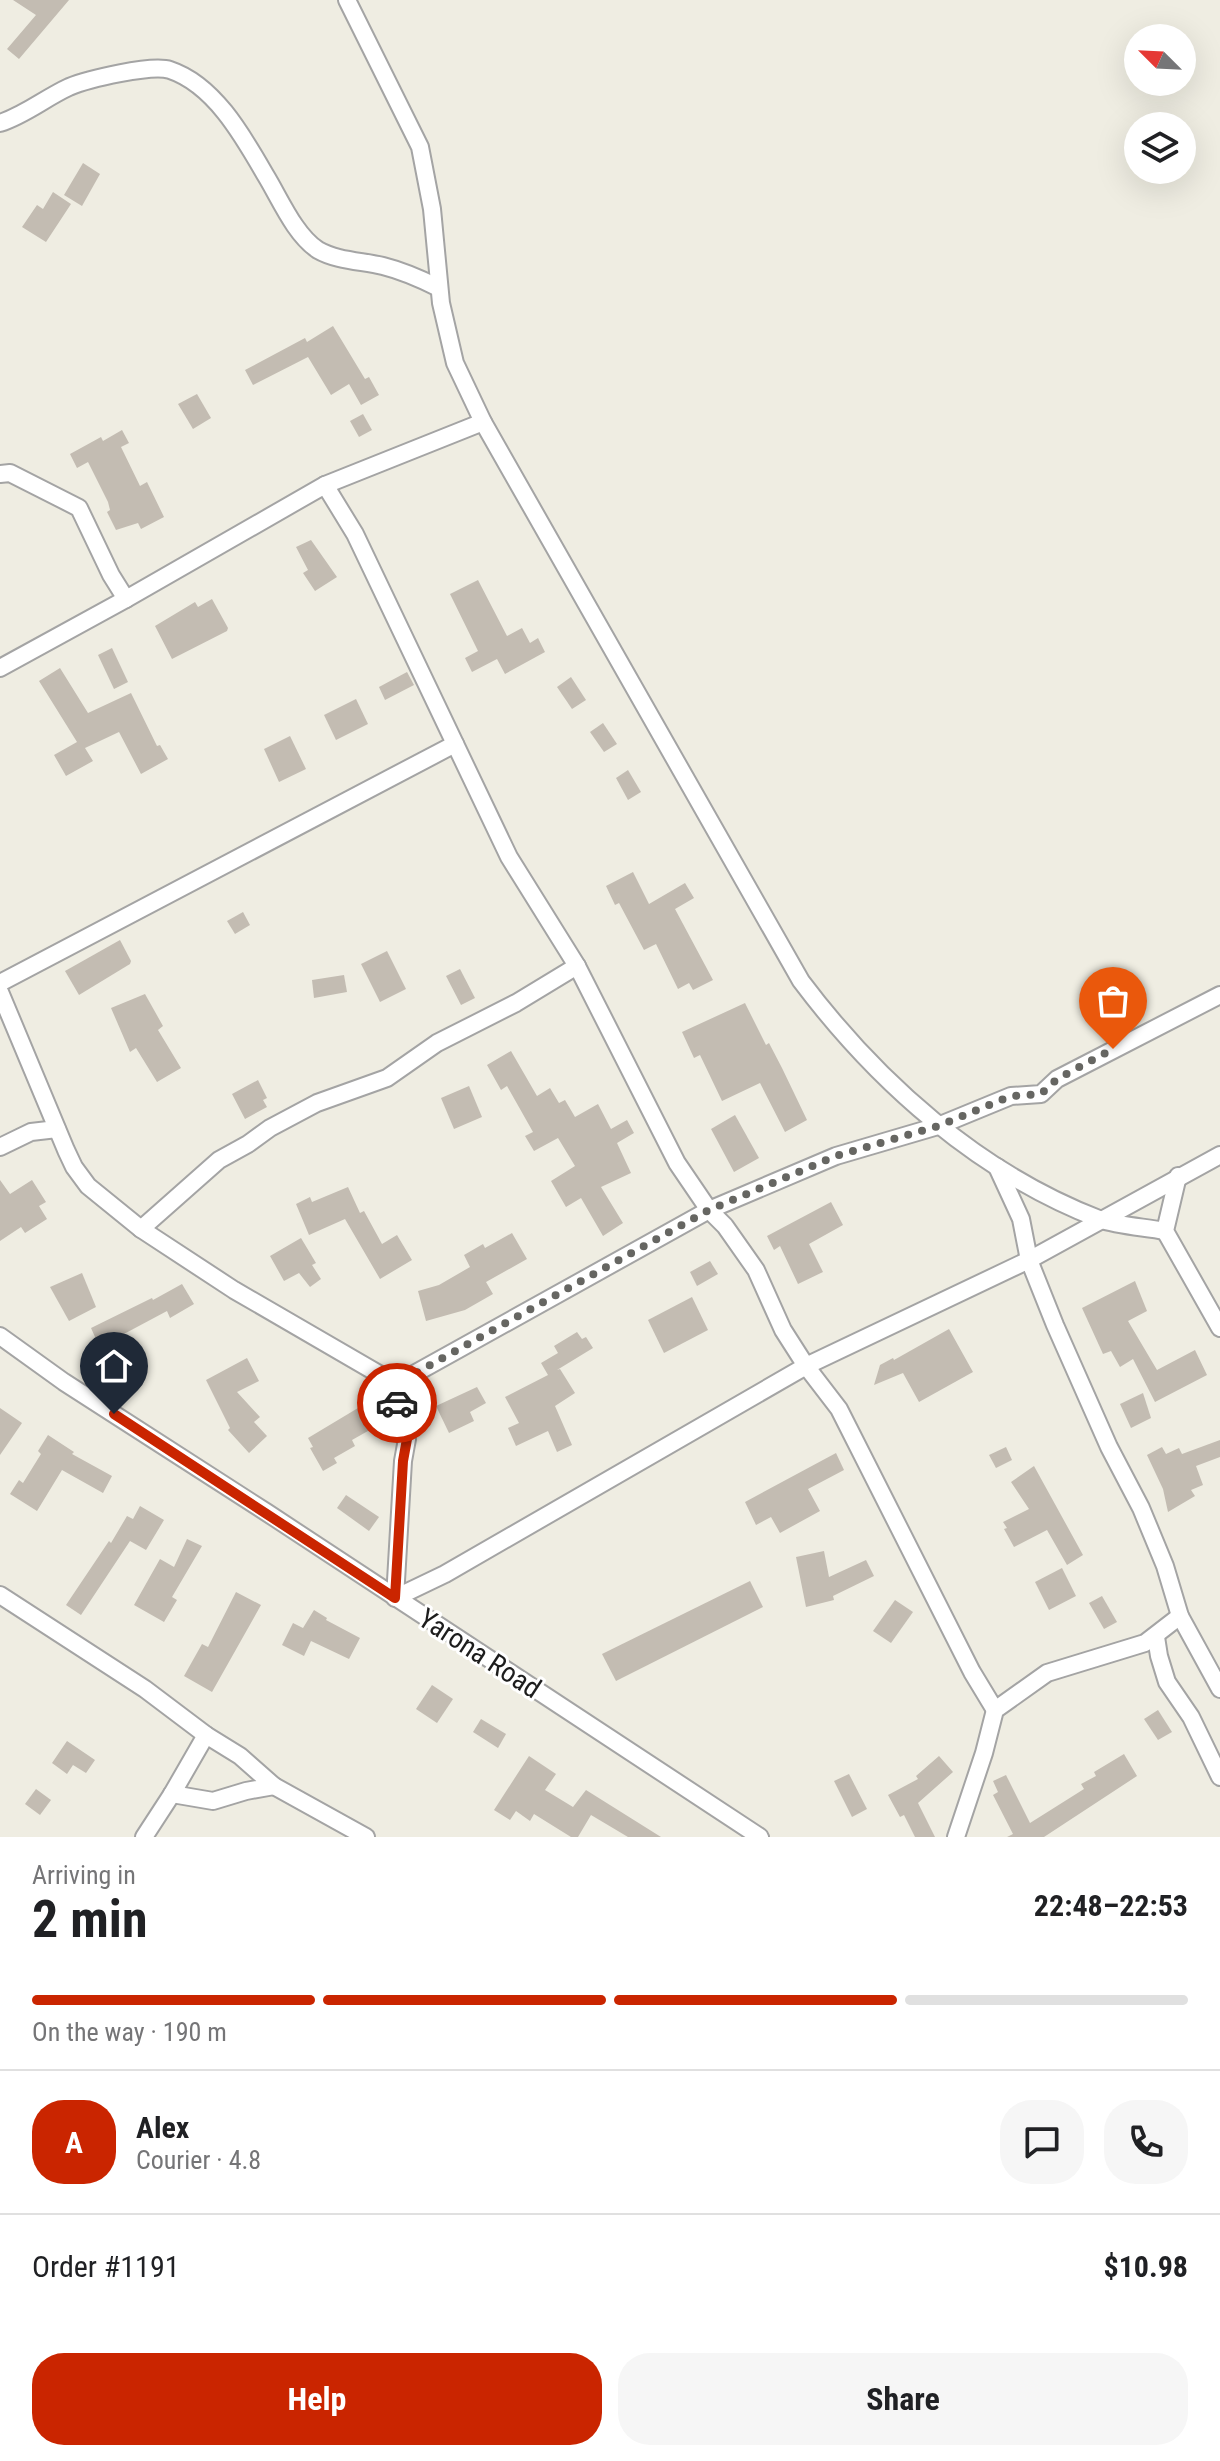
<!DOCTYPE html>
<meta charset="utf-8">
<style>
body{margin:0;font-family:"Roboto Condensed",sans-serif;background:#f6f6f6;color:#202124;height:100vh;display:flex;flex-direction:column;font-size:30px;white-space:nowrap}
*{box-sizing:border-box;margin:0}
p{font-size:26px;color:#757577}
.icon{flex:none;width:44px;height:44px;fill:none;stroke:currentColor;stroke-width:2;stroke-linecap:round;stroke-linejoin:round}
.map{position:relative;height:1837px;overflow:hidden}
.panel{display:flex;flex-direction:column;background:#fff;flex:1}
.panel>*{flex:none}
.needle{width:52px;rotate:294deg}
.fabs{position:absolute;left:1124px;top:24px;display:grid;gap:16px}
.fabs a{display:grid;place-items:center;width:72px;height:72px;border-radius:50%;background:#fff;box-shadow:0 8px 32px #0002;font-size:40px}
.pin{position:absolute;display:grid;place-items:center;width:68px;height:68px;color:#fff;margin:-82px -34px;border-radius:50% 50% 50% 0;rotate:-45deg;box-shadow:0 0 8px #0007}
.pin .icon{rotate:45deg}
.courier{position:absolute;display:grid;place-items:center;width:80px;height:80px;margin:-40px;border:6px solid #ca2500;border-radius:50%;background:#fff;color:#222;box-shadow:0 2px 10px #0007}
.summary em{font-style:normal;font-weight:700}
.summary div{display:flex;flex-direction:column-reverse}
.summary{display:flex;align-items:center;justify-content:space-between;height:136px;padding:0 32px}
h1{font-size:52px;font-weight:700;line-height:60px}
.bar{display:grid;grid-template-columns:repeat(4,1fr);gap:12px 8px;align-content:center;height:96px;padding:0 32px}
.bar i{height:10px;border-radius:6px;background:#e0e0e0}
.bar .current{background:#ca2500}
.bar p{grid-column:span 4}
.line{display:flex;align-items:center;gap:20px;padding:0 32px;border-top:2px solid #e0e0e0}
.line div{flex:1}
.round{display:grid;place-items:center;flex:none;width:84px;height:84px;border-radius:32px;background:#f6f6f6}
.button{display:flex;gap:16px;margin-top:auto;padding:16px 32px}
.button a{flex:1;height:92px;border-radius:32px;background:#ca2500;color:#fff;font-size:32px;font-weight:700;line-height:92px;text-align:center}
.button a+a{background:#f6f6f6;color:#202124}
.map>svg:first-child{display:block}
.building{fill:#c3bcb2}
.lines{fill:none;stroke-linecap:round;stroke-linejoin:round}
.minor-casing{stroke:#a4a4a4;stroke-width:20}
.minor{stroke:#fff;stroke-width:16}
.done{stroke:#666662;stroke-width:8;stroke-dasharray:0 14.4}
.route{stroke:#ca2500;stroke-width:10}
.labels{text-anchor:middle;stroke-width:6;stroke-linejoin:round;paint-order:stroke}
.street-label{font-size:28px;fill:#1d1d1d;stroke:#fff}
</style>
<div class="map">
<svg width="1220" height="1837" viewBox="0 0 1220 1837">
<rect width="100%" height="100%" fill="#efede2"/>
<!-- building -->
<g class="building">
<path d="M 13,0 L 69,0 L 19,59 L 7,49 L 36,15 Z"/>
<path d="M 83,163 L 100,174 L 82,206 L 64,195 Z"/>
<path d="M 53,192 L 71,204 L 46,242 L 22,227 L 37,205 L 43,209 Z"/>
<path d="M 333,326 L 365,379 L 369,377 L 379,395 L 361,405 L 349,384 L 331,395 L 308,357 L 253,385 L 245,370 L 305,338 L 307,342 Z"/>
<path d="M 197,394 L 211,418 L 193,429 L 178,404 Z"/>
<path d="M 363,414 L 372,430 L 359,437 L 350,421 Z"/>
<path d="M 122,430 L 129,443 L 121,447 L 140,486 L 147,482 L 164,517 L 141,529 L 138,523 L 116,530 L 107,512 L 110,510 L 108,502 L 88,462 L 77,468 L 70,454 L 101,437 L 103,441 Z"/>
<path d="M 311,540 L 337,577 L 315,591 L 303,573 L 308,570 L 296,547 Z"/>
<path d="M 478,580 L 507,636 L 522,628 L 530,643 L 538,638 L 545,652 L 505,674 L 497,659 L 472,672 L 465,658 L 478,651 L 450,594 Z"/>
<path d="M 212,599 L 228,628 L 227,631 L 172,659 L 155,626 L 195,602 L 198,607 Z"/>
<path d="M 112,648 L 128,682 L 114,689 L 98,655 Z"/>
<path d="M 60,668 L 88,713 L 131,693 L 157,746 L 160,745 L 168,759 L 141,774 L 119,732 L 85,748 L 93,761 L 66,776 L 54,755 L 77,742 L 39,681 Z"/>
<path d="M 407,672 L 414,685 L 385,700 L 379,687 Z"/>
<path d="M 571,677 L 586,700 L 572,709 L 557,687 Z"/>
<path d="M 356,699 L 368,724 L 336,740 L 324,715 Z"/>
<path d="M 603,723 L 617,744 L 604,752 L 590,732 Z"/>
<path d="M 290,736 L 306,769 L 279,782 L 264,749 Z"/>
<path d="M 628,770 L 641,792 L 628,800 L 616,778 Z"/>
<path d="M 633,872 L 649,904 L 685,883 L 694,898 L 675,909 L 713,980 L 693,990 L 689,983 L 678,989 L 656,944 L 644,950 L 619,903 L 615,905 L 606,886 Z"/>
<path d="M 243,912 L 250,925 L 235,934 L 227,921 Z"/>
<path d="M 120,940 L 131,961 L 130,964 L 79,995 L 65,971 Z"/>
<path d="M 387,951 L 406,989 L 380,1002 L 361,964 Z"/>
<path d="M 460,969 L 475,998 L 461,1005 L 446,976 Z"/>
<path d="M 344,975 L 347,992 L 314,998 L 312,980 Z"/>
<path d="M 145,994 L 163,1026 L 158,1030 L 181,1068 L 157,1082 L 136,1048 L 130,1052 L 111,1008 Z"/>
<path d="M 745,1003 L 766,1045 L 769,1043 L 782,1068 L 807,1120 L 785,1132 L 760,1083 L 722,1101 L 700,1055 L 694,1058 L 682,1032 Z"/>
<path d="M 511,1051 L 537,1096 L 550,1088 L 559,1103 L 565,1100 L 575,1117 L 598,1104 L 611,1129 L 627,1120 L 634,1133 L 617,1143 L 631,1173 L 601,1187 L 623,1223 L 603,1236 L 581,1198 L 566,1207 L 551,1181 L 575,1166 L 558,1138 L 534,1151 L 525,1136 L 533,1132 L 507,1086 L 501,1090 L 487,1065 Z"/>
<path d="M 258,1080 L 267,1098 L 263,1100 L 267,1107 L 245,1119 L 232,1094 Z"/>
<path d="M 469,1086 L 482,1117 L 454,1129 L 441,1098 Z"/>
<path d="M 735,1115 L 759,1158 L 734,1172 L 711,1129 Z"/>
<path d="M 0,1180 L 10,1194 L 32,1180 L 46,1202 L 39,1206 L 47,1219 L 25,1233 L 21,1227 L 0,1241 Z"/>
<path d="M 348,1187 L 360,1213 L 364,1211 L 382,1244 L 397,1235 L 412,1260 L 380,1279 L 345,1219 L 309,1235 L 296,1204 L 310,1197 L 312,1202 Z"/>
<path d="M 831,1202 L 843,1225 L 809,1244 L 823,1272 L 798,1284 L 780,1246 L 774,1250 L 767,1236 Z"/>
<path d="M 512,1233 L 527,1259 L 486,1282 L 493,1294 L 465,1310 L 426,1321 L 418,1291 L 439,1285 L 470,1267 L 464,1255 L 483,1244 L 485,1248 Z"/>
<path d="M 301,1238 L 316,1263 L 312,1265 L 321,1279 L 310,1287 L 299,1273 L 284,1281 L 270,1256 Z"/>
<path d="M 710,1261 L 718,1274 L 697,1286 L 690,1272 Z"/>
<path d="M 82,1273 L 96,1307 L 69,1321 L 50,1287 Z"/>
<path d="M 1135,1281 L 1147,1311 L 1128,1321 L 1157,1370 L 1195,1350 L 1207,1375 L 1155,1402 L 1133,1359 L 1120,1367 L 1111,1351 L 1103,1354 L 1082,1308 Z"/>
<path d="M 182,1284 L 194,1304 L 170,1318 L 167,1311 L 122,1335 L 126,1343 L 111,1350 L 109,1344 L 100,1348 L 91,1328 L 152,1298 L 153,1300 Z"/>
<path d="M 692,1297 L 708,1330 L 664,1353 L 648,1320 Z"/>
<path d="M 949,1329 L 973,1372 L 919,1402 L 903,1373 L 874,1385 L 880,1365 L 893,1358 L 894,1360 Z"/>
<path d="M 577,1332 L 582,1339 L 586,1337 L 593,1348 L 557,1370 L 560,1369 L 575,1393 L 555,1406 L 572,1445 L 557,1452 L 548,1431 L 516,1446 L 508,1428 L 519,1423 L 505,1397 L 548,1375 L 541,1363 L 558,1353 L 554,1346 Z"/>
<path d="M 247,1358 L 259,1381 L 237,1392 L 260,1417 L 254,1422 L 267,1436 L 249,1453 L 228,1430 L 230,1428 L 206,1380 Z"/>
<path d="M 477,1387 L 486,1403 L 470,1412 L 474,1421 L 449,1433 L 436,1406 Z"/>
<path d="M 1143,1393 L 1151,1418 L 1131,1428 L 1120,1404 Z"/>
<path d="M 363,1405 L 375,1427 L 352,1440 L 355,1446 L 334,1458 L 337,1463 L 323,1471 L 310,1448 L 313,1447 L 308,1438 Z"/>
<path d="M 0,1408 L 22,1423 L 0,1455 Z"/>
<path d="M 48,1435 L 74,1452 L 72,1454 L 112,1476 L 103,1493 L 62,1470 L 37,1511 L 10,1494 L 19,1480 L 23,1483 L 41,1454 L 38,1451 Z"/>
<path d="M 1220,1440 L 1220,1457 L 1196,1466 L 1203,1485 L 1191,1490 L 1195,1496 L 1168,1512 L 1163,1489 L 1147,1455 L 1162,1447 L 1166,1454 L 1179,1448 L 1182,1454 Z"/>
<path d="M 1006,1447 L 1012,1460 L 996,1468 L 989,1455 Z"/>
<path d="M 836,1453 L 844,1470 L 808,1489 L 820,1511 L 780,1533 L 771,1517 L 756,1525 L 745,1502 Z"/>
<path d="M 1034,1466 L 1083,1555 L 1067,1565 L 1047,1530 L 1014,1547 L 1004,1529 L 1007,1528 L 1003,1522 L 1029,1509 L 1011,1482 Z"/>
<path d="M 346,1495 L 379,1517 L 369,1531 L 337,1508 Z"/>
<path d="M 140,1506 L 164,1520 L 146,1550 L 130,1541 L 81,1615 L 66,1605 L 109,1541 L 111,1543 L 127,1516 L 133,1519 Z"/>
<path d="M 187,1539 L 202,1546 L 172,1597 L 177,1600 L 164,1622 L 134,1605 L 160,1559 L 174,1567 Z"/>
<path d="M 824,1551 L 829,1577 L 866,1560 L 874,1576 L 833,1596 L 834,1600 L 806,1607 L 796,1557 Z"/>
<path d="M 1062,1568 L 1076,1596 L 1049,1610 L 1035,1582 Z"/>
<path d="M 750,1581 L 763,1607 L 616,1681 L 602,1654 Z"/>
<path d="M 236,1592 L 261,1605 L 212,1692 L 184,1676 L 202,1644 L 208,1647 Z"/>
<path d="M 1102,1596 L 1117,1622 L 1104,1629 L 1089,1603 Z"/>
<path d="M 895,1600 L 913,1612 L 891,1643 L 873,1631 Z"/>
<path d="M 314,1610 L 327,1618 L 326,1620 L 360,1638 L 349,1659 L 311,1641 L 304,1656 L 282,1645 L 293,1623 L 303,1628 Z"/>
<path d="M 432,1685 L 453,1699 L 437,1723 L 416,1709 Z"/>
<path d="M 1158,1710 L 1172,1732 L 1158,1740 L 1144,1719 Z"/>
<path d="M 481,1719 L 506,1734 L 498,1748 L 473,1732 Z"/>
<path d="M 67,1741 L 95,1760 L 86,1773 L 73,1765 L 67,1774 L 52,1763 Z"/>
<path d="M 1124,1754 L 1137,1776 L 1044,1837 L 1007,1837 L 1013,1834 L 993,1795 L 998,1792 L 993,1781 L 1006,1775 L 1030,1823 L 1084,1789 L 1081,1784 L 1096,1776 L 1094,1772 Z"/>
<path d="M 529,1756 L 556,1774 L 545,1790 L 573,1807 L 586,1790 L 661,1837 L 628,1837 L 591,1815 L 578,1837 L 571,1837 L 534,1814 L 530,1821 L 516,1811 L 510,1820 L 494,1810 Z"/>
<path d="M 939,1756 L 953,1772 L 918,1803 L 935,1837 L 915,1837 L 904,1815 L 900,1817 L 888,1795 L 918,1779 L 916,1776 Z"/>
<path d="M 849,1774 L 867,1809 L 852,1817 L 834,1781 Z"/>
<path d="M 36,1789 L 51,1800 L 40,1815 L 25,1804 Z"/>
</g>
<g class="lines">
<defs>
<g id="minor">
<path d="M 347,0 L 420,147 L 432,209 L 441,303 L 455,363 L 483,422 L 801,981 C 877,1082 979,1173 1099,1219 C 1119,1226 1144,1227 1165,1231"/>
<path d="M 0,123 C 25,115 45,98 69,87 C 88,79 152,64 170,70 C 215,85 244,138 266,176 C 280,199 295,235 318,250 C 337,261 363,261 383,266 C 403,271 421,279 439,288"/>
<path d="M 0,474 L 10,473 L 79,508 L 111,575 L 126,599"/>
<path d="M 325,485 L 355,534 L 509,857 L 577,966 L 677,1163 L 709,1210 L 725,1226 L 756,1270 L 783,1330 L 806,1366 L 839,1409 L 972,1672 L 995,1710"/>
<path d="M 0,668 L 126,599 L 325,485 L 483,422"/>
<path d="M 0,983 L 455,744"/>
<path d="M 0,992 L 66,1150 L 74,1167 L 88,1186 L 141,1229 L 234,1290 L 396,1384"/>
<path d="M 0,1147 L 31,1132 L 57,1129"/>
<path d="M 997,1167 L 1021,1219 L 1029,1260 L 1055,1325 L 1109,1447 L 1141,1508 L 1165,1566 L 1180,1616 L 1220,1689"/>
<path d="M 1178,1176 L 1165,1231 L 1220,1328"/>
<path d="M 141,1229 L 219,1160 L 248,1144 L 270,1128 L 317,1103 L 387,1078 L 437,1043 L 516,1003 L 577,966"/>
<path d="M 0,1336 L 64,1382 L 266,1512 L 760,1837"/>
<path d="M 396,1384 L 397,1404 L 407,1439 L 403,1461 L 395,1598 L 445,1574 L 806,1366 L 1029,1260 L 1220,1155"/>
<path d="M 396,1384 L 709,1210 L 836,1156 L 938,1126 L 1011,1096 L 1041,1094 L 1057,1079 L 1220,995"/>
<path d="M 0,1595 L 145,1689 L 206,1735 L 240,1756 L 274,1786 L 366,1837"/>
<path d="M 1156,1637 L 1159,1656 L 1167,1682 L 1191,1717 L 1220,1777"/>
<path d="M 172,1794 L 213,1801 L 246,1791 L 274,1786"/>
<path d="M 144,1837 L 172,1794 L 206,1735"/>
<path d="M 956,1837 L 984,1753 L 995,1710 L 1047,1673 L 1145,1643 L 1180,1616"/>
</g>
</defs>
<!-- minor casing -->
<use href="#minor" class="minor-casing"/>
<!-- minor -->
<use href="#minor" class="minor"/>
</g>
<g class="lines">
<!-- done -->
<path class="done" d="M 397,1403 L 396,1384 L 709,1210 L 836,1156 L 938,1126 L 1011,1096 L 1041,1094 L 1057,1079 L 1113,1049"/>
<!-- route -->
<path class="route" d="M 114,1414 L 395,1598 L 403,1461 L 407,1439 L 397,1403"/>
</g>
<g class="labels">
<!-- street labels -->
<g class="street-label">
<text transform="translate(480 1653) rotate(33)" y="10">Yarona Road</text>
</g>
</g>
</svg>
<div class="fabs">
<a><svg class="needle" viewBox="-14 -14 28 28"><path d="M0-13l5 13h-10z" fill="#e53935"/><path d="M0 13l5-13h-10z" fill="#757577"/></svg></a>
<a><svg class="icon" aria-label="layers" viewBox="0 0 24 24"><path d="M12 4l9 5-9 5-9-5zM3 14l9 5 9-5"/></svg></a>
</div>
<div class="pin" style="left:1113px;top:1049px;background:#ea580c"><svg class="icon" aria-label="bag" viewBox="0 0 24 24"><path d="M5 8h14l-1 12H6zM9 8a3 3 0 0 1 6 0"/></svg></div>
<div class="pin" style="left:114px;top:1414px;background:#1f2937"><svg class="icon" aria-label="home" viewBox="0 0 24 24"><path d="M3 11l9-7 9 7M6 9v11h12V9"/></svg></div>
<div class="courier" style="left:397px;top:1403px"><svg class="icon" aria-label="car" viewBox="0 0 24 24"><path d="M5 17H2v-5l4-1 3-4h7l3 4 3 1v5h-3M9 17h6M6 11h13"/><circle cx="7" cy="17" r="2"/><circle cx="17" cy="17" r="2"/></svg></div>
</div>
<section class="panel">
<div class="summary"><div><h1>2 min</h1><p>Arriving in</p></div><em>22:48–22:53</em></div>
<div class="bar"><i class="current"></i><i class="current"></i><i class="current"></i><i></i><p>On the way · 190 m</p></div>
<div class="line" style="height:144px"><b class="round" style="background:#ca2500;color:#fff">A</b><div><b>Alex</b><p>Courier · 4.8</p></div><a class="round"><svg class="icon" aria-label="chat" viewBox="0 0 24 24"><path d="M4 5h16v11H9l-5 4z"/></svg></a><a class="round"><svg class="icon" aria-label="phone" viewBox="0 0 24 24"><path d="M5 4h4l2 5-3 2q2 4 5 5l2-3 5 2v4C11 20 4 13 5 4z"/></svg></a></div>
<div class="line" style="height:104px"><div>Order #1191</div><b>$10.98</b></div>
<div class="button"><a>Help</a><a>Share</a></div>
</section>
